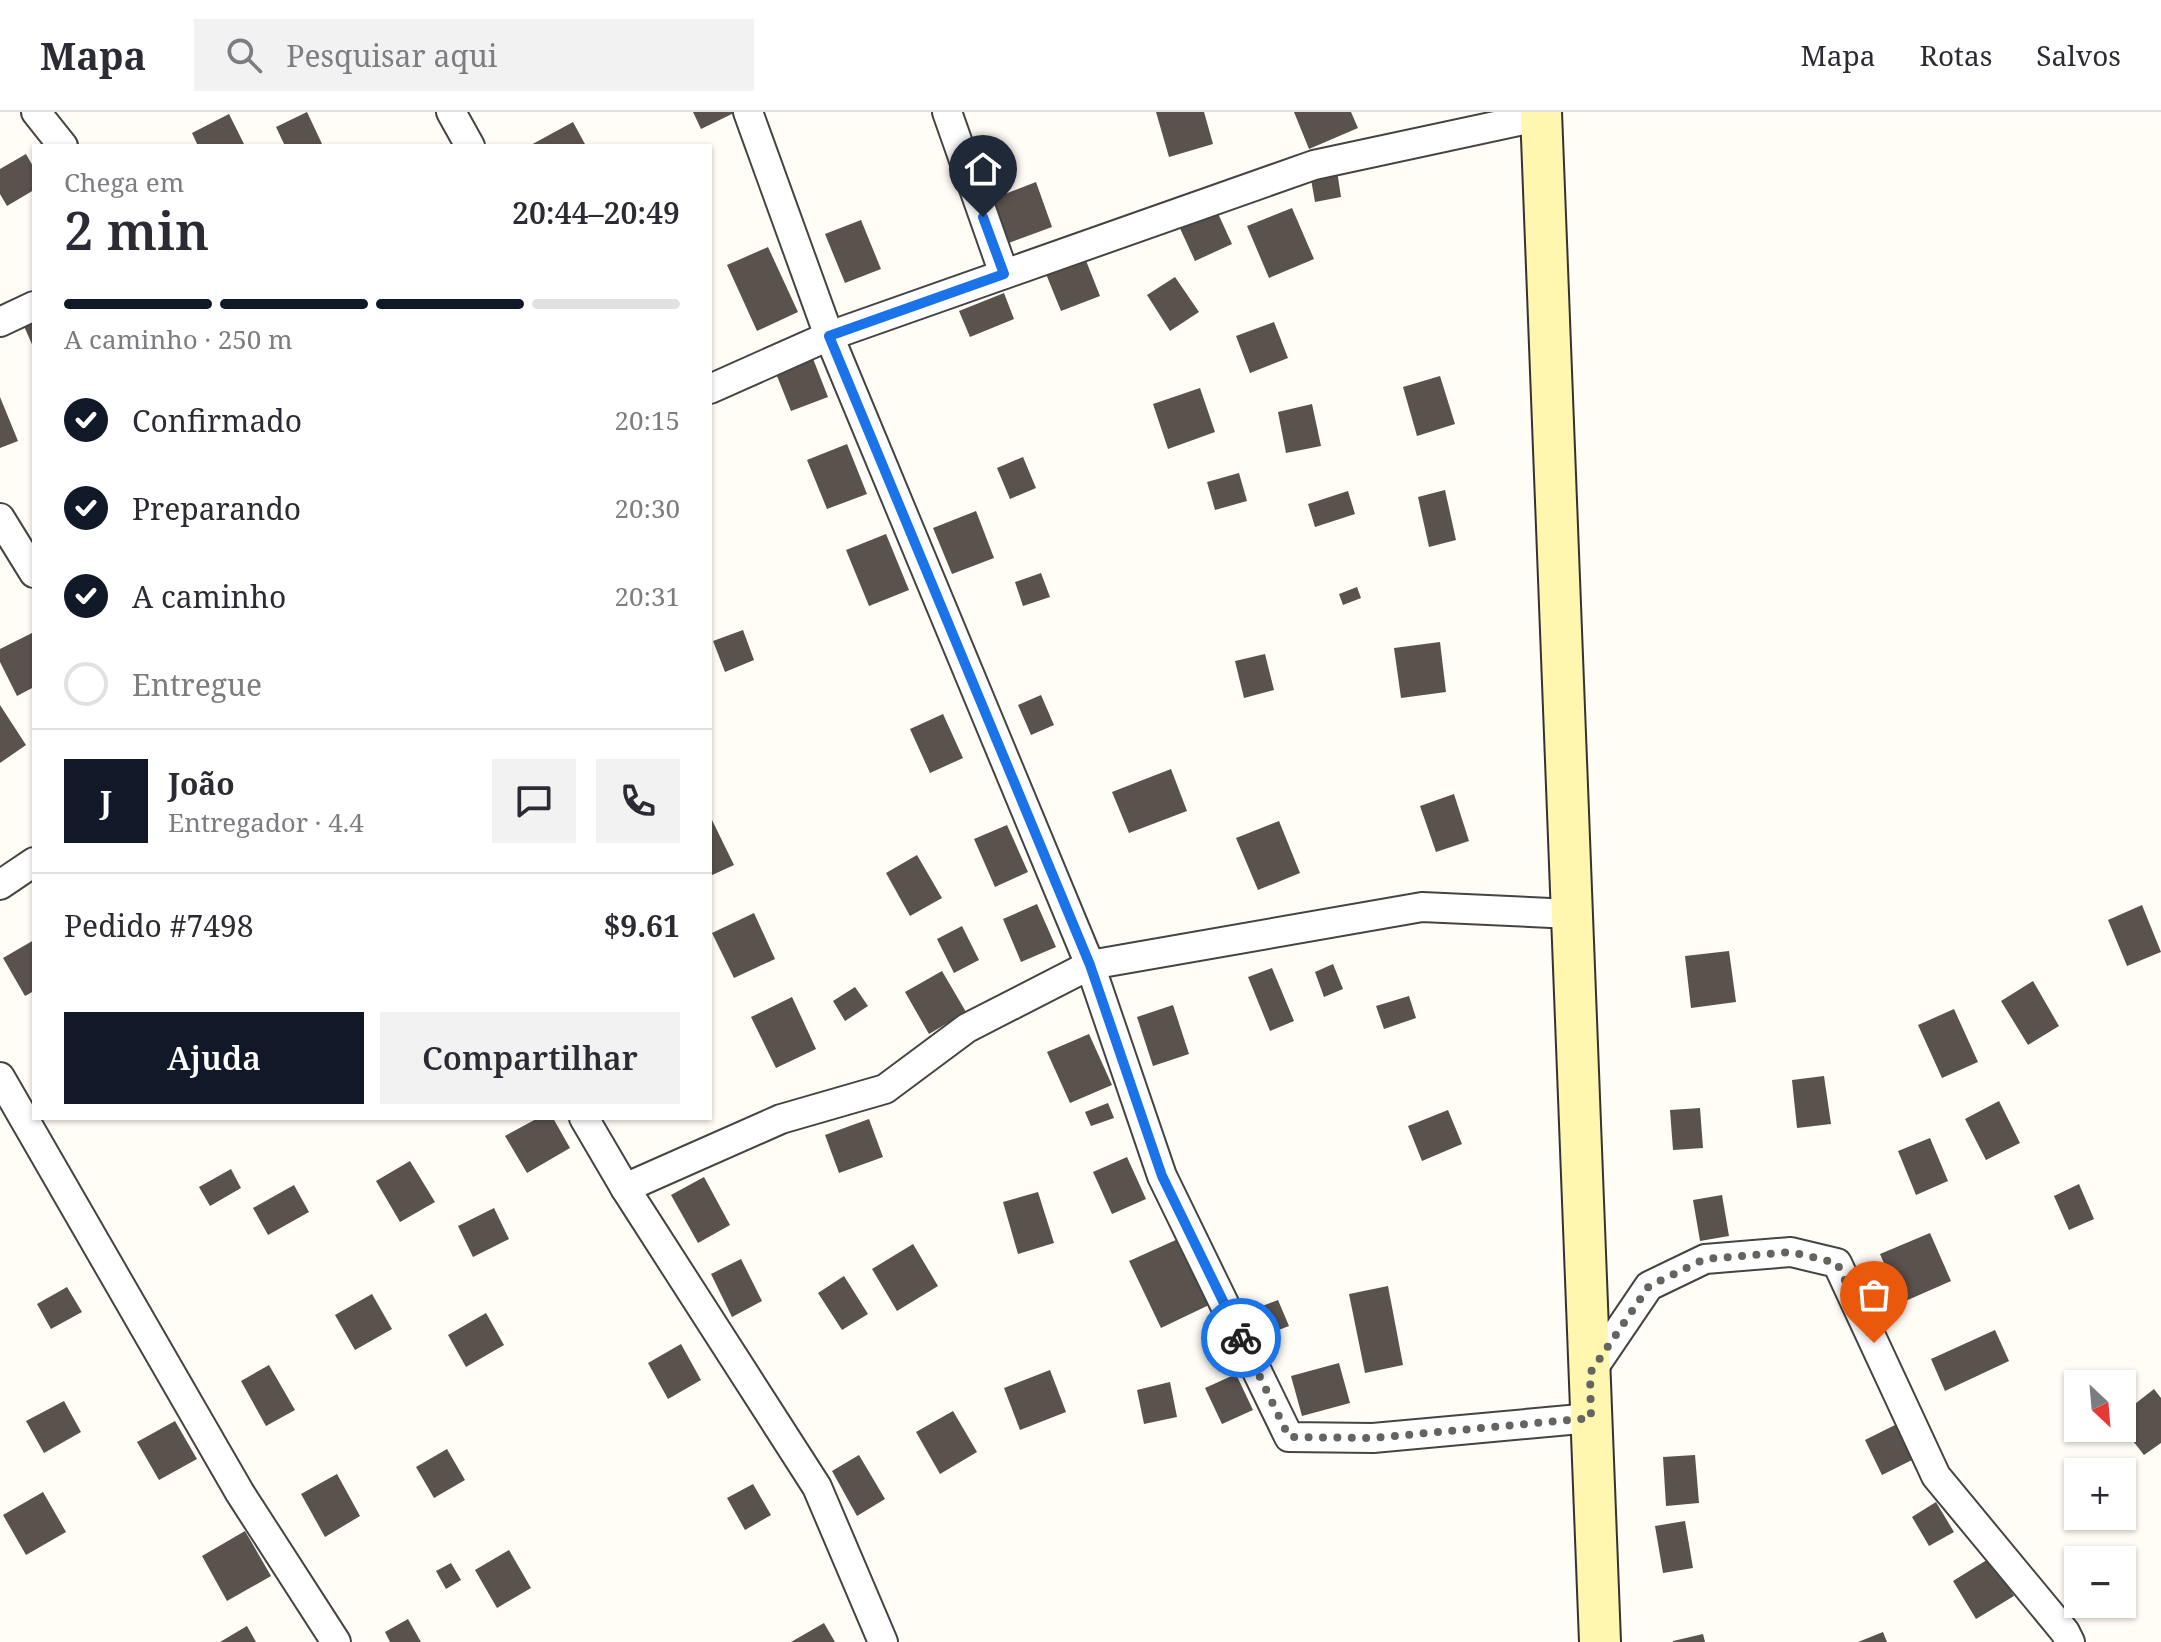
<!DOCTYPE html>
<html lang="pt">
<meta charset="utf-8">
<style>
body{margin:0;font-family:"Noto Serif",serif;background:#f2f2f3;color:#2b2b33;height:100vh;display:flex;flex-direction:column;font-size:30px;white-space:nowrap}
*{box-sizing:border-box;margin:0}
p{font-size:26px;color:#7c7c81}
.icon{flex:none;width:44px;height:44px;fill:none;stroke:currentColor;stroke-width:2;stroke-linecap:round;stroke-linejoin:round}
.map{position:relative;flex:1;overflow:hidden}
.drawer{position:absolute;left:32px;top:32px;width:680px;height:976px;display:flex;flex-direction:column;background:#fff;border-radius:0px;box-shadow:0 2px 6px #0004}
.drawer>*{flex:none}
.needle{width:52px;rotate:154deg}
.fabs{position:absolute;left:2064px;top:1258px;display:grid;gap:16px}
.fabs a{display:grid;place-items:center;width:72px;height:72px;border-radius:0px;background:#fff;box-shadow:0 2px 6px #0004;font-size:40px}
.pin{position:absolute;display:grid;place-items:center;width:68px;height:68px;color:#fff;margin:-82px -34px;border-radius:50% 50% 50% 0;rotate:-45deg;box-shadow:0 0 8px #0007}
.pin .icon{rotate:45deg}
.courier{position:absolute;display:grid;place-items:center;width:80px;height:80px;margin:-40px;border:6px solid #1a73e8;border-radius:50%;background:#fff;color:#222;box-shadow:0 2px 10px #0007}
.headline em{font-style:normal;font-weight:600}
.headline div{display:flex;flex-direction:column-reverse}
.headline{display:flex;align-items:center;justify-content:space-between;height:136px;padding:0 32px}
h1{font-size:52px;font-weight:600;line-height:60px}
.bar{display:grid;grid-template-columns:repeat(4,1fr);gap:12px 8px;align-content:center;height:96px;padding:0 32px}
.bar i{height:10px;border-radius:6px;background:#e1e1e2}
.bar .on{background:#111827}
.bar p{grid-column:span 4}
.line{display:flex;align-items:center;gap:20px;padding:0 32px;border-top:2px solid #e1e1e2}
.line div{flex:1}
.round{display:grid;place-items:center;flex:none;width:84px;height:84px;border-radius:0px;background:#f2f2f3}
ol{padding:0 32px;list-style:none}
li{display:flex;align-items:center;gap:24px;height:88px}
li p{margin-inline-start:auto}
li .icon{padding:8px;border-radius:50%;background:#111827;color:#fff;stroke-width:4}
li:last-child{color:#7c7c81}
li i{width:44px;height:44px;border:4px solid #e1e1e2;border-radius:50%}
.primary-button{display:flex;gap:16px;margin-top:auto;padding:16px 32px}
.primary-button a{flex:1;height:92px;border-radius:0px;background:#111827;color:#fff;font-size:32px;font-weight:600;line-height:92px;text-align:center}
.primary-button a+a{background:#f2f2f3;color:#2b2b33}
header{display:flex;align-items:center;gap:48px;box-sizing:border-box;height:112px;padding:0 40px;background:#fff;border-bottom:2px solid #e1e1e2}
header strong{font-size:38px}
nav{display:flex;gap:44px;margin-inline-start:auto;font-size:28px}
.search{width:560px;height:72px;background:#f2f2f3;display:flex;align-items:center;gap:20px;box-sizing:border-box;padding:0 28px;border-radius:0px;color:#7c7c81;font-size:30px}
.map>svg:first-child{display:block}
.building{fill:#5a524d}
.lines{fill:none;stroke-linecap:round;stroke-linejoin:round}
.minor-casing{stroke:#444;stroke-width:32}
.secondary-casing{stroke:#333;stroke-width:44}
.minor{stroke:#fff;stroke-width:28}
.secondary{stroke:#fff6b0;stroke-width:40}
.done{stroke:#646461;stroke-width:8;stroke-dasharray:0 14.4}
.route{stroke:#1a73e8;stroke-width:10}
</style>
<header>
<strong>Mapa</strong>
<div class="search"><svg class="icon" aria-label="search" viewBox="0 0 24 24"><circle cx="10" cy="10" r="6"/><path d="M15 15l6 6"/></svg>Pesquisar aqui</div>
<nav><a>Mapa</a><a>Rotas</a><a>Salvos</a></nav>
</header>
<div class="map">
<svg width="2161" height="1530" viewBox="0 0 2161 1530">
<rect width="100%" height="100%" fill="#fffdf5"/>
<!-- building -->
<g class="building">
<path d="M 307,0 L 323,34 L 285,34 L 276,15 Z"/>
<path d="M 693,0 L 736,0 L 701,17 Z"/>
<path d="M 1156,0 L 1204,0 L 1213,32 L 1169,45 Z"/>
<path d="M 1294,0 L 1351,0 L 1358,16 L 1309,37 Z"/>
<path d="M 229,2 L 245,34 L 198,34 L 192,21 Z"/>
<path d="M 573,10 L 586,34 L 529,34 Z"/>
<path d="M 26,42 L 34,56 L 34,78 L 7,94 L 0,82 L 0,57 Z"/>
<path d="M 1336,52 L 1341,85 L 1315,90 L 1309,56 Z"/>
<path d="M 1036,70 L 1052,115 L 1006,132 L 989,88 Z"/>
<path d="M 1215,95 L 1232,132 L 1195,149 L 1178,112 Z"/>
<path d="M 1292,96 L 1314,147 L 1269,166 L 1247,114 Z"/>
<path d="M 861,108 L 881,157 L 845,171 L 825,122 Z"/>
<path d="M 768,135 L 798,200 L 757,219 L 727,153 Z"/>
<path d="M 1083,141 L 1100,184 L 1061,199 L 1044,157 Z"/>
<path d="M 1175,165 L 1199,200 L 1170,219 L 1147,183 Z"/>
<path d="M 1004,181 L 1014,207 L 970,225 L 959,199 Z"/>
<path d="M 34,199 L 34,237 L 20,205 Z"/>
<path d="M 1274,210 L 1288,246 L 1250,261 L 1236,224 Z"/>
<path d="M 810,239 L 828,285 L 791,299 L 773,254 Z"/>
<path d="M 1440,264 L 1455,312 L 1417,324 L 1403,275 Z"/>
<path d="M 1200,276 L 1215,320 L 1168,337 L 1153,292 Z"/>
<path d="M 0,285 L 18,329 L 0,336 Z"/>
<path d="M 1312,292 L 1321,334 L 1286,341 L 1278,300 Z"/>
<path d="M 847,332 L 867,382 L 827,397 L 807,348 Z"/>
<path d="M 1023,345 L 1036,376 L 1010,387 L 997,356 Z"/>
<path d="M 1239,361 L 1247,389 L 1215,398 L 1207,370 Z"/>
<path d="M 1445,378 L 1456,428 L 1429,435 L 1418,385 Z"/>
<path d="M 1348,379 L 1355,402 L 1315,415 L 1308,392 Z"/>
<path d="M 976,399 L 994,446 L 952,462 L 933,416 Z"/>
<path d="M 886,422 L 909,478 L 869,494 L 846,438 Z"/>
<path d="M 1041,461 L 1050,485 L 1023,494 L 1015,470 Z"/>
<path d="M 1357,475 L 1361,486 L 1343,493 L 1339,482 Z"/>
<path d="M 743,518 L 754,548 L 725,560 L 713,529 Z"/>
<path d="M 34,520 L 34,575 L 17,584 L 0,550 L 0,537 Z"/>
<path d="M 1440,530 L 1446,580 L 1401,586 L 1394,536 Z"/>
<path d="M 1265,542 L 1274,578 L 1244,586 L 1235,549 Z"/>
<path d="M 1041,583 L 1054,613 L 1031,623 L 1018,593 Z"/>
<path d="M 0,593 L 26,633 L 0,651 Z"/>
<path d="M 943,602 L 963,646 L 930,661 L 910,617 Z"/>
<path d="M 1171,657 L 1187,699 L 1129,721 L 1112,680 Z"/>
<path d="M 1454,682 L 1469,729 L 1436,740 L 1420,694 Z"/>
<path d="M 712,708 L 734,753 L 710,764 L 710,709 Z"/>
<path d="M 1279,709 L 1300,761 L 1258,778 L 1236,726 Z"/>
<path d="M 1007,713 L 1028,760 L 995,775 L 974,727 Z"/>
<path d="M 917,743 L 942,786 L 910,804 L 886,761 Z"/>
<path d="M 1037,792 L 1056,835 L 1021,850 L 1003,807 Z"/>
<path d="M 2142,793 L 2161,840 L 2127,854 L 2108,808 Z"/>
<path d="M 754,801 L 775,847 L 734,866 L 712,821 Z"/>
<path d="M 962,814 L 979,848 L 954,861 L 937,827 Z"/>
<path d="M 34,828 L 34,879 L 25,884 L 3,846 Z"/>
<path d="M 1729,839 L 1736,890 L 1691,896 L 1685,844 Z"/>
<path d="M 1333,852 L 1343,877 L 1324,885 L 1315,860 Z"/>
<path d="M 1272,856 L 1294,909 L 1270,919 L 1248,865 Z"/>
<path d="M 942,859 L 966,900 L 929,922 L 905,880 Z"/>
<path d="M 2033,869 L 2059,914 L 2028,933 L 2001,889 Z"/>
<path d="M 855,875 L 868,894 L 845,909 L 833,889 Z"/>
<path d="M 1409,884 L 1416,906 L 1384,917 L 1376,894 Z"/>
<path d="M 792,885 L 816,937 L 776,956 L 751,905 Z"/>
<path d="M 1173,893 L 1189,942 L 1153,954 L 1137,905 Z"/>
<path d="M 1954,897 L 1978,950 L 1942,966 L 1918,913 Z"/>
<path d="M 1089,922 L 1112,973 L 1070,991 L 1047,940 Z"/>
<path d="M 1824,964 L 1831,1012 L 1797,1016 L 1792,968 Z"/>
<path d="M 1999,989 L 2020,1031 L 1986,1048 L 1965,1007 Z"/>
<path d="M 1108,991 L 1114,1006 L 1091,1014 L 1085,1000 Z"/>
<path d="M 1700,996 L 1703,1036 L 1673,1038 L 1670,998 Z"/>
<path d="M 1448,998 L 1462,1032 L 1422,1049 L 1408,1014 Z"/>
<path d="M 538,1006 L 553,1006 L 570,1036 L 527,1061 L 505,1024 Z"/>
<path d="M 869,1007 L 883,1045 L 839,1061 L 825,1023 Z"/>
<path d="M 1930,1026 L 1948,1069 L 1916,1083 L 1898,1039 Z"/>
<path d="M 1127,1045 L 1146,1087 L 1112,1102 L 1093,1060 Z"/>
<path d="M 410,1049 L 435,1090 L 400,1110 L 376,1069 Z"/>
<path d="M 231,1057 L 241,1076 L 210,1094 L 199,1075 Z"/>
<path d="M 704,1065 L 730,1113 L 698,1131 L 671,1083 Z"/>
<path d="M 2079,1072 L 2094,1107 L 2069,1118 L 2054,1084 Z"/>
<path d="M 294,1073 L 309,1100 L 268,1123 L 253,1096 Z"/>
<path d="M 1038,1080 L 1054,1131 L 1018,1142 L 1003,1090 Z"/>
<path d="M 1722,1083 L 1729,1124 L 1700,1129 L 1693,1088 Z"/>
<path d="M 494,1096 L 509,1127 L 473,1145 L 458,1114 Z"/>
<path d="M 1930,1121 L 1951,1169 L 1901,1191 L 1880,1142 Z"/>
<path d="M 1178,1127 L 1209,1193 L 1161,1216 L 1129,1149 Z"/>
<path d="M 913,1132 L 938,1174 L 897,1199 L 872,1157 Z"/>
<path d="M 741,1147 L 762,1189 L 732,1205 L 711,1162 Z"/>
<path d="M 844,1164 L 868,1202 L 842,1218 L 818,1181 Z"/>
<path d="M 1388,1174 L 1403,1253 L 1365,1261 L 1349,1182 Z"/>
<path d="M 67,1175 L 82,1200 L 51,1217 L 37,1192 Z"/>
<path d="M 372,1182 L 392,1217 L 355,1238 L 335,1203 Z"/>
<path d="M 1278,1188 L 1289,1214 L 1268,1222 L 1257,1196 Z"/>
<path d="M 486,1201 L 504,1233 L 466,1255 L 448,1223 Z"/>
<path d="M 1995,1218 L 2009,1249 L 1945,1279 L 1931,1247 Z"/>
<path d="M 681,1232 L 701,1268 L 668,1287 L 648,1251 Z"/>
<path d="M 1339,1251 L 1350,1291 L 1302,1304 L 1291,1264 Z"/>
<path d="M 269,1253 L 295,1298 L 266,1314 L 241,1269 Z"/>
<path d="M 1050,1258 L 1066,1300 L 1020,1318 L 1004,1276 Z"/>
<path d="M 1236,1262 L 1253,1298 L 1222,1312 L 1205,1276 Z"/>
<path d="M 1170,1270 L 1177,1305 L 1144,1312 L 1137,1278 Z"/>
<path d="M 2154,1277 L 2161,1286 L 2161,1331 L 2144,1343 L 2122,1315 L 2122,1302 Z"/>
<path d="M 64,1289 L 81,1320 L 44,1341 L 26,1309 Z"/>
<path d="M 953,1299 L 977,1340 L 940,1362 L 916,1320 Z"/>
<path d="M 175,1309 L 197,1347 L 159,1368 L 137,1330 Z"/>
<path d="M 1897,1312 L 1914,1347 L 1882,1363 L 1865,1328 Z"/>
<path d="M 447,1337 L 465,1368 L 434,1386 L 416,1355 Z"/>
<path d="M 859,1343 L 885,1387 L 857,1404 L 832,1359 Z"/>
<path d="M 1695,1343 L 1699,1391 L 1666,1394 L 1663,1345 Z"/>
<path d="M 337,1362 L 360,1404 L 325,1425 L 301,1382 Z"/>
<path d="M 753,1372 L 771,1403 L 745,1418 L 727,1386 Z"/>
<path d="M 43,1380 L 66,1420 L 26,1443 L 3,1403 Z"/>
<path d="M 1936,1390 L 1954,1420 L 1929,1434 L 1912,1405 Z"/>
<path d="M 1685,1409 L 1693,1456 L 1663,1461 L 1655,1414 Z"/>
<path d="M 245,1419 L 271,1464 L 227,1489 L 202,1444 Z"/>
<path d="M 509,1438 L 531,1476 L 497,1496 L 475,1458 Z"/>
<path d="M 1990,1446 L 2014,1484 L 1976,1507 L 1953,1469 Z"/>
<path d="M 451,1451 L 461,1468 L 446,1477 L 436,1459 Z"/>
<path d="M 408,1507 L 421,1530 L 390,1530 L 385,1520 Z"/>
<path d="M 824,1511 L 835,1530 L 791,1530 Z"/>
<path d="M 247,1514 L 256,1530 L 220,1530 Z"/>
<path d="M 1883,1520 L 1887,1530 L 1858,1530 Z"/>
<path d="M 1703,1522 L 1705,1530 L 1673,1530 L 1673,1529 Z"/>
</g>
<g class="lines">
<defs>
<g id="minor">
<path d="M 36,0 L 63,34"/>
<path d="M 451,0 L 470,34"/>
<path d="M 748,0 L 829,224 L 1090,853 L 1162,1064 L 1289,1325 L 1373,1326 L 1591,1306"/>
<path d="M 947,0 L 1004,162"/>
<path d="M 0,210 L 34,194"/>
<path d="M 710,277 L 829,224 L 1314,53 L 1542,4"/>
<path d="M 0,406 L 34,461"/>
<path d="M 0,773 L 34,750"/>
<path d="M 0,965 L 240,1381 L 336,1530"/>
<path d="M 584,1006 L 625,1076 L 817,1375 L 883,1530"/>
<path d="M 625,1076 L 781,1007 L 885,977 L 967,916 L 1090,853 L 1422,795 L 1572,802"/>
<path d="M 1590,1261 L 1649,1174 L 1705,1147 L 1791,1140 L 1837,1151 L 1936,1364 L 2065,1520 L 2070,1530"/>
</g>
<path id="secondary" d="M 1541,0 L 1600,1530"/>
</defs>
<!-- minor casing -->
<use href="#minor" class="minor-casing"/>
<!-- secondary casing -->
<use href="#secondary" class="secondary-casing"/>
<!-- minor -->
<use href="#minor" class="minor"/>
<!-- secondary -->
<use href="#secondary" class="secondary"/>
</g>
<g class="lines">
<!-- done -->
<path class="done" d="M 1241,1226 L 1289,1325 L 1373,1326 L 1591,1306 L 1590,1261 L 1649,1174 L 1705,1147 L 1791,1140 L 1837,1151 L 1874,1231"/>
<!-- route -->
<path class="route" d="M 983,105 L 1004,162 L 829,224 L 1090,853 L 1162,1064 L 1241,1226"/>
</g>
</svg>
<div class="fabs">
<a><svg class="needle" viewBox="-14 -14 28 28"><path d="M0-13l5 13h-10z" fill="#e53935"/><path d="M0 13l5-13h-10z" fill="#7c7c81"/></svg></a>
<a>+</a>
<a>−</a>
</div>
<div class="pin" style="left:1874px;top:1231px;background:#ea580c"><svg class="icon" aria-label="bag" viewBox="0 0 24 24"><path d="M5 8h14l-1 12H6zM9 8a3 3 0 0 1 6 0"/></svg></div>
<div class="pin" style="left:983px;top:105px;background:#1f2937"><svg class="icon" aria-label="home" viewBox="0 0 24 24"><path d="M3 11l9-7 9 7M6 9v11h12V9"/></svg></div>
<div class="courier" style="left:1241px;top:1226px"><svg class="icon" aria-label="bike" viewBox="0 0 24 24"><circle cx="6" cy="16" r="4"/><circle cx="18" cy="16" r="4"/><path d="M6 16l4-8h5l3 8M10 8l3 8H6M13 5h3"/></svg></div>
<section class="drawer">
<div class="headline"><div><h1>2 min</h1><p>Chega em</p></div><em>20:44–20:49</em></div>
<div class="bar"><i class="on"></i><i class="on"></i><i class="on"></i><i></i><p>A caminho · 250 m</p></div>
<ol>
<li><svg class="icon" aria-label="check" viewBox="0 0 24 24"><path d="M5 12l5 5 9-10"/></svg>Confirmado<p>20:15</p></li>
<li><svg class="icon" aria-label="check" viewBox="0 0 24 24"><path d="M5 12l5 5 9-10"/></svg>Preparando<p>20:30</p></li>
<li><svg class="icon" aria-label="check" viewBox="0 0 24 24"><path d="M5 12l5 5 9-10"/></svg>A caminho<p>20:31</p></li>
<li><i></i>Entregue</li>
</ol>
<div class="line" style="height:144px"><b class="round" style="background:#111827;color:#fff">J</b><div><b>João</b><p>Entregador · 4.4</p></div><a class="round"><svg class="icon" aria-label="chat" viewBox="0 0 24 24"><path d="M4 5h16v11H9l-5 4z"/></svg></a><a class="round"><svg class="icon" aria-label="phone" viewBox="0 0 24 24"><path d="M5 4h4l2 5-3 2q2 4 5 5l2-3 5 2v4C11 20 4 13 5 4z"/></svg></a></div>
<div class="line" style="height:104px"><div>Pedido #7498</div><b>$9.61</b></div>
<div class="primary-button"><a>Ajuda</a><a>Compartilhar</a></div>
</section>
</div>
